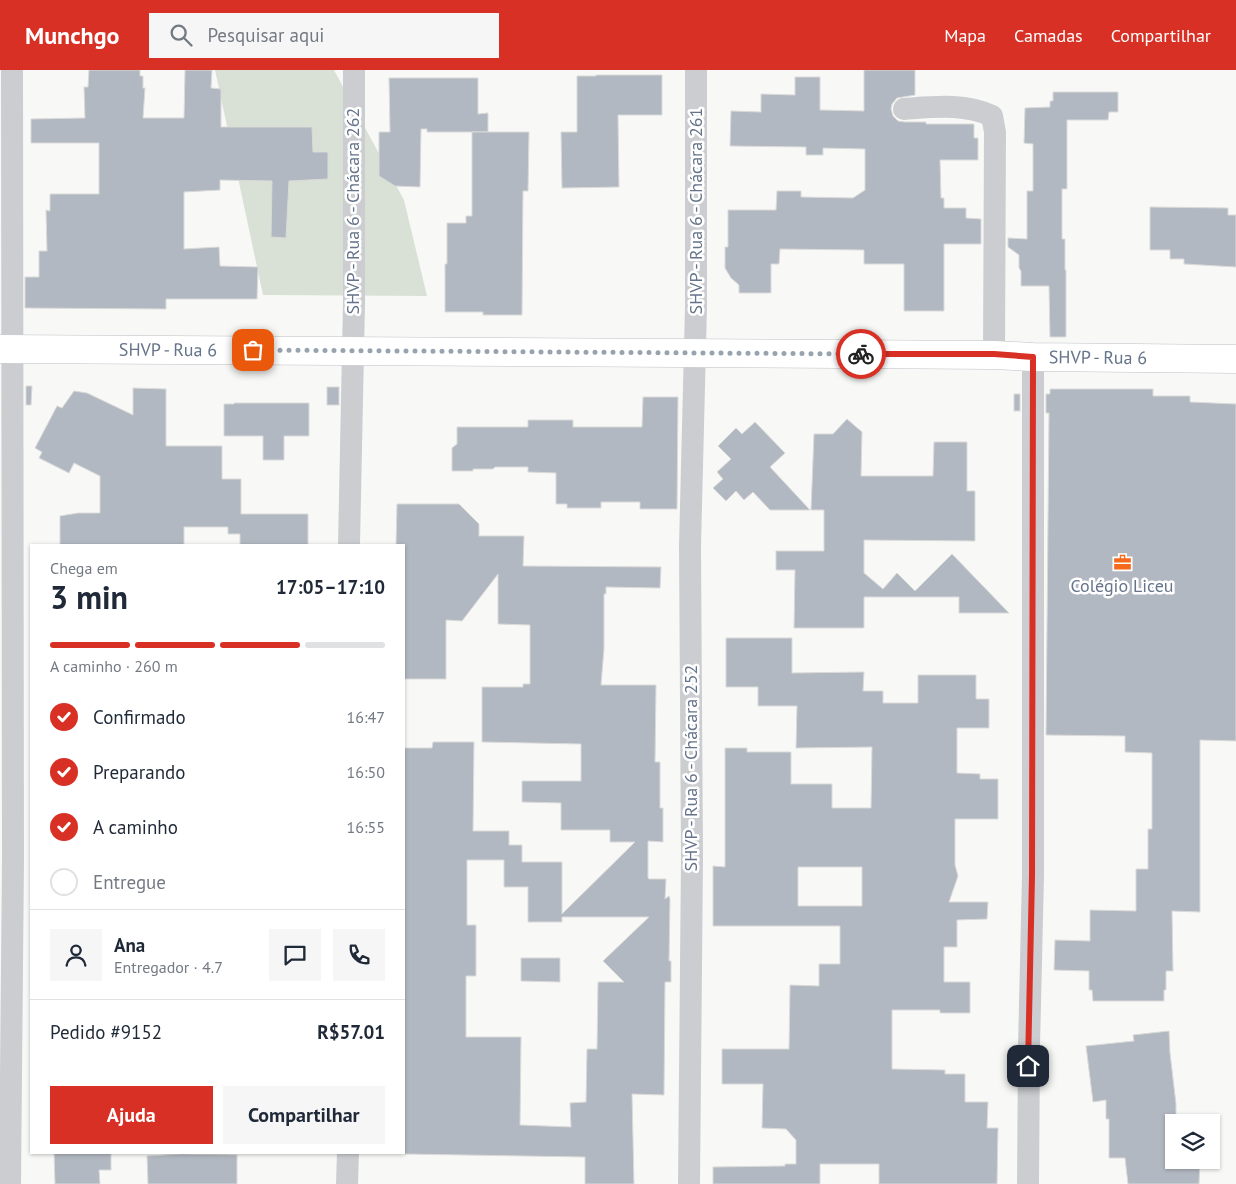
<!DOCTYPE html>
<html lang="pt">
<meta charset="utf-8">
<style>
body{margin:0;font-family:"PT Sans",sans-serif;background:#f6f6f7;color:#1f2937;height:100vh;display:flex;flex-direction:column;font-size:19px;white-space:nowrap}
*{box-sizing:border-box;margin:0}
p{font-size:16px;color:#747a83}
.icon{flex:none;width:28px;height:28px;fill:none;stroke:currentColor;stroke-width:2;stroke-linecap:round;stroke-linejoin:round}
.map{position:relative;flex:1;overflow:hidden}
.details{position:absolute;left:30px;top:474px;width:375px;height:610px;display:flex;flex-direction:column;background:#fff;border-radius:0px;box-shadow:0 1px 4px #0004}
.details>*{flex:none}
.controls{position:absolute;left:1165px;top:1044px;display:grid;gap:10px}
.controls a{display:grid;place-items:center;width:55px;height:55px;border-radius:0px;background:#fff;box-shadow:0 1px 4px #0004;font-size:25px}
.pin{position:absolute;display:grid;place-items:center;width:42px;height:42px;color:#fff;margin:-21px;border-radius:10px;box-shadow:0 2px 8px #0006}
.courier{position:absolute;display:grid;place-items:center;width:50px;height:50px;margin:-25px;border:4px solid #d93025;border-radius:50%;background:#fff;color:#222;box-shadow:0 1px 6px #0007}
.head em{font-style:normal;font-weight:800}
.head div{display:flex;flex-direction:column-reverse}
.head{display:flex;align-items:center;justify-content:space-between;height:85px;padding:0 20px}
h1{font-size:32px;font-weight:800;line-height:38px}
.bar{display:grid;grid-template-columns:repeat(4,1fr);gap:8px 5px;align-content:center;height:60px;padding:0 20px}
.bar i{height:6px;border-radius:4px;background:#e0e1e3}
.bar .selected{background:#d93025}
.bar p{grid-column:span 4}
.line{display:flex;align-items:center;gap:12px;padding:0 20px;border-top:1px solid #e0e1e3}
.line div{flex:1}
.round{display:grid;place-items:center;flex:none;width:52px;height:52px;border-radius:0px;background:#f6f6f7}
ol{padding:0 20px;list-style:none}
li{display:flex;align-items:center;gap:15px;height:55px}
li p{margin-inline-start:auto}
li .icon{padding:5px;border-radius:50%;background:#d93025;color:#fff;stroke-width:4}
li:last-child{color:#747a83}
li i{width:28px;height:28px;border:2px solid #e0e1e3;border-radius:50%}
.cta{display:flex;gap:10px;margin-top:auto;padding:10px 20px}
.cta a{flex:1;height:58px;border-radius:0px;background:#d93025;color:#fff;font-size:20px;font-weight:800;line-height:58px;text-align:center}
.cta a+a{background:#f6f6f7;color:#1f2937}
header{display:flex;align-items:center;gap:30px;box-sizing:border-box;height:70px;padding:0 25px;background:#d93025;color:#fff}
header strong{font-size:24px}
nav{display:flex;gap:28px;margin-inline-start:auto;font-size:18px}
.search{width:350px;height:45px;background:#f6f6f7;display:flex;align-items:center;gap:12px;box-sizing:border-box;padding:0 18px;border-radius:0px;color:#747a83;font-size:19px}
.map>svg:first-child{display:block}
.green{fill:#d9e1d6}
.building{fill:#b2b8c1;stroke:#dadad8;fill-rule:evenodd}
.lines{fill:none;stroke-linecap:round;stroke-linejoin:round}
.secondary-casing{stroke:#bcc0c6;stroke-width:29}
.street{stroke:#cbcdd1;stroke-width:22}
.secondary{stroke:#fff;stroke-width:28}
.done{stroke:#98a3b0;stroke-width:5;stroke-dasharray:0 9}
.route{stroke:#d93025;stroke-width:6}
.labels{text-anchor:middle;stroke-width:5;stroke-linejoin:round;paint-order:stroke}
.street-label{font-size:18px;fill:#65748a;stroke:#fff}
.poi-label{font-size:18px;fill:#65748a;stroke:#fff}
</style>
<header>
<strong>Munchgo</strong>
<div class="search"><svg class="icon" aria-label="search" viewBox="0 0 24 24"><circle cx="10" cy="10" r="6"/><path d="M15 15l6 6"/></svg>Pesquisar aqui</div>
<nav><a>Mapa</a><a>Camadas</a><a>Compartilhar</a></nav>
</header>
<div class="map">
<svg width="1236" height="1114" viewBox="0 0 1236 1114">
<rect width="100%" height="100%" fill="#f8f9f6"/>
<!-- green -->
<path class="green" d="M 215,0 L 334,0 L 404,130 L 427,226 L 263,225 Z"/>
<!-- building -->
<g class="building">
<path d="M 89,0 L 140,0 L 140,6 L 143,6 L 143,18 L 145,18 L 143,48 L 184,48 L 185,0 L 212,0 L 211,18 L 221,19 L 221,57 L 312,57 L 313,82 L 328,82 L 328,109 L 289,111 L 286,168 L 271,167 L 272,111 L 220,110 L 220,120 L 184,122 L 184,179 L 219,177 L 220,196 L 258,197 L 257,229 L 166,229 L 166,239 L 25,238 L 25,207 L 39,207 L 39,181 L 47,181 L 46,140 L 50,141 L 50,124 L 99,124 L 99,73 L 31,73 L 31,49 L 85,48 L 84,17 L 88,17 Z"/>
<path d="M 864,0 L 915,0 L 915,25 L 897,28 L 892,34 L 891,39 L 893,46 L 898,51 L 905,52 L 926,52 L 926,54 L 974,54 L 974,68 L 978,68 L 978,90 L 940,90 L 941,128 L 944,128 L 944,138 L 966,138 L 966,148 L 981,149 L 981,174 L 944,174 L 944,241 L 904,241 L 904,194 L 864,194 L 864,180 L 780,179 L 779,194 L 771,194 L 771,223 L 739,223 L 739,215 L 731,208 L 725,198 L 725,177 L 728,177 L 728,140 L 776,140 L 777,121 L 801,121 L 801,127 L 853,128 L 865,120 L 865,79 L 823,78 L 823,85 L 806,85 L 806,77 L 730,76 L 731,41 L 761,42 L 761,24 L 795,25 L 795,7 L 820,7 L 820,40 L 864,41 Z"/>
<path d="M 596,5 L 662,5 L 662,45 L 618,45 L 619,117 L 562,118 L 561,62 L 577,62 L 577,6 L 596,6 Z"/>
<path d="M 389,8 L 478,8 L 478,44 L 488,43 L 488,62 L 427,62 L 427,59 L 421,59 L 420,117 L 395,116 L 379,106 L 379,62 L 390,62 Z"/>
<path d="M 1053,22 L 1118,22 L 1118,42 L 1109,42 L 1108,50 L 1067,50 L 1067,119 L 1062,119 L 1062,169 L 1065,169 L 1065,200 L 1066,200 L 1066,267 L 1050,267 L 1049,216 L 1021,216 L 1021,201 L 1019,198 L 1019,185 L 1008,177 L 1008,168 L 1027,169 L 1027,121 L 1033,121 L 1033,74 L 1024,73 L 1025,38 L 1050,37 L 1050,31 L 1053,31 Z"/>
<path d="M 472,62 L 529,62 L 528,121 L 523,121 L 522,245 L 483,245 L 483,242 L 445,242 L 445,194 L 447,194 L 447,153 L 466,153 L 466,146 L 472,146 Z"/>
<path d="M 1150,137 L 1228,138 L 1228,145 L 1236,145 L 1236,197 L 1184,194 L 1184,189 L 1170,189 L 1170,180 L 1150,180 Z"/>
<path d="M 26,316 L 32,316 L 31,335 L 26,335 Z"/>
<rect x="327" y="317" width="12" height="18"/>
<path d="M 133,318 L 166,319 L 166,376 L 222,376 L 222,409 L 241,409 L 241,444 L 308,444 L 308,475 L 240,475 L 240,464 L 228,464 L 228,457 L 184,457 L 184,475 L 60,475 L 60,446 L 78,443 L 100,443 L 100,406 L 74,393 L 69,403 L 39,388 L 42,382 L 35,378 L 57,336 L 62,338 L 74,321 L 87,323 L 133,345 Z"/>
<path d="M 1050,319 L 1153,319 L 1153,326 L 1190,326 L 1190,332 L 1236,334 L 1236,671 L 1200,670 L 1200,842 L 1172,841 L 1173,901 L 1166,901 L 1166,920 L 1164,920 L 1164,931 L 1093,931 L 1092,920 L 1089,920 L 1089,901 L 1054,900 L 1055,870 L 1090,871 L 1090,840 L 1136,841 L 1136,799 L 1148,799 L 1148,759 L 1152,759 L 1152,683 L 1125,682 L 1125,666 L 1046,665 L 1049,343 L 1046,343 L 1046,324 L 1050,324 Z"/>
<rect x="1014" y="324" width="6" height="17"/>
<path d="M 643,327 L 678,327 L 677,439 L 640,439 L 640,432 L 601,432 L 601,438 L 567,438 L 567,434 L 556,434 L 556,403 L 528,402 L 528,397 L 495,397 L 493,399 L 473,399 L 473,401 L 452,401 L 452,378 L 457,374 L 457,357 L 528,357 L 528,350 L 573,350 L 573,357 L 642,357 Z"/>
<path d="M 234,333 L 309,333 L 309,366 L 284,366 L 284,390 L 263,390 L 263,366 L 224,366 L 224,334 L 234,334 Z"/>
<path d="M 847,349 L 862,362 L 861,406 L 933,406 L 934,372 L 967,372 L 967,421 L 975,421 L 975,471 L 864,470 L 864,503 L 883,519 L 897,503 L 915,521 L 952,484 L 1009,543 L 959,543 L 959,527 L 864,527 L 864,558 L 794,558 L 795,500 L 776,500 L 776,481 L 824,481 L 824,440 L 811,440 L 814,364 L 833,364 Z"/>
<path d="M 755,352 L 785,383 L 770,397 L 810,440 L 770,440 L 753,422 L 744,430 L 736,421 L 726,431 L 713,418 L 723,409 L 717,402 L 731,389 L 718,376 L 736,358 L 742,364 Z"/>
<path d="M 397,434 L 459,434 L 479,454 L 479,466 L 524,466 L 523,496 L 661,497 L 660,518 L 606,517 L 606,524 L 604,524 L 604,579 L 601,615 L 656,615 L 655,692 L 660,692 L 660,738 L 663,738 L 663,772 L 648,771 L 648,808 L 649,809 L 666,809 L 665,829 L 669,826 L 670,829 L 669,891 L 671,891 L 671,912 L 665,912 L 664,1025 L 632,1024 L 634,1114 L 585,1114 L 585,1087 L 404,1084 L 404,678 L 432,678 L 433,672 L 474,672 L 473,761 L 509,761 L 509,775 L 522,775 L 522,792 L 562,792 L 562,844 L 635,772 L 610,772 L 610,760 L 561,760 L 561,733 L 522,732 L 522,711 L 581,711 L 581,674 L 482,672 L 482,617 L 523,617 L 523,614 L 530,614 L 530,555 L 498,554 L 498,504 L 462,551 L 446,550 L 446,609 L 404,609 L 404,475 L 396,475 ZM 467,790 L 504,790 L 504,817 L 528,817 L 528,852 L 562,852 L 562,847 L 649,847 L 603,891 L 624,912 L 598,912 L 597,979 L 587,979 L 586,1032 L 570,1033 L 571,1057 L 520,1055 L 521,967 L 466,967 L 466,906 L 476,906 L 476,855 L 467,855 Z"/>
<path d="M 726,568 L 792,568 L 792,603 L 864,602 L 863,621 L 883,621 L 883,633 L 918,633 L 918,605 L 976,605 L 976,629 L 989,629 L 989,658 L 957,658 L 957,703 L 980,704 L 980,709 L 998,709 L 998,749 L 955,749 L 955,795 L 958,806 L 949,832 L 988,832 L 987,849 L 957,850 L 957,877 L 944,877 L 944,912 L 970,912 L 970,943 L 940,943 L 940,940 L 892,940 L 892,999 L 945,1000 L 945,1004 L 965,1004 L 965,1032 L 988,1032 L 987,1058 L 998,1058 L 997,1114 L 879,1114 L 879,1094 L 820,1094 L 820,1114 L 713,1114 L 713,1097 L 785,1096 L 785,1094 L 796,1094 L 796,1070 L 786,1059 L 762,1058 L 763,1014 L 722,1014 L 722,979 L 789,979 L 790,915 L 819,916 L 819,894 L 840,894 L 840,856 L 713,856 L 713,796 L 725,797 L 725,678 L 747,678 L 747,682 L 791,682 L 791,714 L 832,714 L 832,738 L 871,738 L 872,677 L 796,678 L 797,636 L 758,636 L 758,617 L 726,617 ZM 798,797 L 862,797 L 862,836 L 798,836 Z"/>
<path d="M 521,888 L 560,888 L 560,912 L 521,911 Z"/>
<path d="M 1169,961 L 1170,983 L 1176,1034 L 1176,1052 L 1174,1052 L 1174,1090 L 1200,1090 L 1199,1114 L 1128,1114 L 1125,1088 L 1109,1088 L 1109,1049 L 1106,1049 L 1106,1030 L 1093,1032 L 1086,976 L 1134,971 L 1133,965 Z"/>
<path d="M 54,1082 L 111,1082 L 111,1100 L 99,1100 L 100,1114 L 55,1114 Z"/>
<path d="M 182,1084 L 237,1085 L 237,1114 L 148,1114 L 147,1086 Z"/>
</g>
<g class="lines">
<defs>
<g id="secondary">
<path id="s1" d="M 0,279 L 994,285 L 1033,287 L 1236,289"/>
</g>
</defs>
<!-- secondary casing -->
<use href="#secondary" class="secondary-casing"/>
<!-- street -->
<g class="street">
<path d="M 904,39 C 933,37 965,33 992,46 L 995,62 L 994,285"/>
<path d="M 349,475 L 354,233 L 354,0"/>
<path d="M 10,1114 L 13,789 L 12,0"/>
<path d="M 347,1114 L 348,1082"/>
<path d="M 689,1114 L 692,788 L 690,476 L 696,236 L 696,0"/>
<path d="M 1028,1114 L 1029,976 L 1033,806 L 1033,287"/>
</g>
<!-- secondary -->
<use href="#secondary" class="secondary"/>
</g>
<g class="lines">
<!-- done -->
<path class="done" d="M 253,280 L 861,284"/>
<!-- route -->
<path class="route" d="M 861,284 L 994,284 L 1033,287 L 1032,806 L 1028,996"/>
</g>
<!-- icons -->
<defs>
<symbol id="office-bare" viewBox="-9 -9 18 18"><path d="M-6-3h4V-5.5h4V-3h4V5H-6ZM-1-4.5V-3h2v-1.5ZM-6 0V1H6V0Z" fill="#f46a1a" stroke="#fff" stroke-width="2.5" paint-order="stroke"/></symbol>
</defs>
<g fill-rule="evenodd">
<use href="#office-bare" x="1110" y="480" width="25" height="25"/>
</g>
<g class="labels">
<!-- street labels -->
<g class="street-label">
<text transform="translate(353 141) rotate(-90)" y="6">SHVP - Rua 6 - Chácara 262</text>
<text transform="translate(696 141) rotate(-90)" y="6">SHVP - Rua 6 - Chácara 261</text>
<text dy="6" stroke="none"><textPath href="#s1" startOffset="168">SHVP - Rua 6</textPath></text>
<text dy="6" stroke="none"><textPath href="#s1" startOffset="1098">SHVP - Rua 6</textPath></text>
<text transform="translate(691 698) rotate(-90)" y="6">SHVP - Rua 6 - Chácara 252</text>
</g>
<!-- poi labels -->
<g class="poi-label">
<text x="1122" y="522">Colégio Liceu</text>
</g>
</g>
</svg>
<div class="controls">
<a><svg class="icon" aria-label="layers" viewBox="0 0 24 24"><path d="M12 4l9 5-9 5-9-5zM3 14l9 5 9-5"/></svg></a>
</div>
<div class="pin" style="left:253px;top:280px;background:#ea580c"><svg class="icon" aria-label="bag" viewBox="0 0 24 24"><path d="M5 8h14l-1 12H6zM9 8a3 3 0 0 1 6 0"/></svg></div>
<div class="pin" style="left:1028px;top:996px;background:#1f2937"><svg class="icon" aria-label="home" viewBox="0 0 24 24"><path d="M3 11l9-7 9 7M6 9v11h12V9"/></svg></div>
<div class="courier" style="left:861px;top:284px"><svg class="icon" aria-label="bike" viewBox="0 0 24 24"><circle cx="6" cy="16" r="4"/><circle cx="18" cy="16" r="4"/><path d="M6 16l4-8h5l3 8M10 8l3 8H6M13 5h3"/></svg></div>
<section class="details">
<div class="head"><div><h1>3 min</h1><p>Chega em</p></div><em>17:05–17:10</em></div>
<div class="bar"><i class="selected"></i><i class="selected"></i><i class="selected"></i><i></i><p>A caminho · 260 m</p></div>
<ol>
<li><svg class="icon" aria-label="check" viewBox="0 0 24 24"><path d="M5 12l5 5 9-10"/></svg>Confirmado<p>16:47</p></li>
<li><svg class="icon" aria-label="check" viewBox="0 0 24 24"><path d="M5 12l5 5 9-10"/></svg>Preparando<p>16:50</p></li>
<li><svg class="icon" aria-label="check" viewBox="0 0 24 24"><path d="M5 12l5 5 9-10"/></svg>A caminho<p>16:55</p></li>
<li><i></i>Entregue</li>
</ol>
<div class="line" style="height:90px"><a class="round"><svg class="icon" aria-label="person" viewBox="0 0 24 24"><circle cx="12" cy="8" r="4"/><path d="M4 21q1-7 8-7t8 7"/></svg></a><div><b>Ana</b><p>Entregador · 4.7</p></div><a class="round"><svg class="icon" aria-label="chat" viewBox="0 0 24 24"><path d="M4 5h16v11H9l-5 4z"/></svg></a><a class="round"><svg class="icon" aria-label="phone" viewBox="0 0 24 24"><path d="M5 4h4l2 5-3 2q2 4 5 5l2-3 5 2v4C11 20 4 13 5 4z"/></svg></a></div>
<div class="line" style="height:65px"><div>Pedido #9152</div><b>R$57.01</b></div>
<div class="cta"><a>Ajuda</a><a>Compartilhar</a></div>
</section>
</div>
